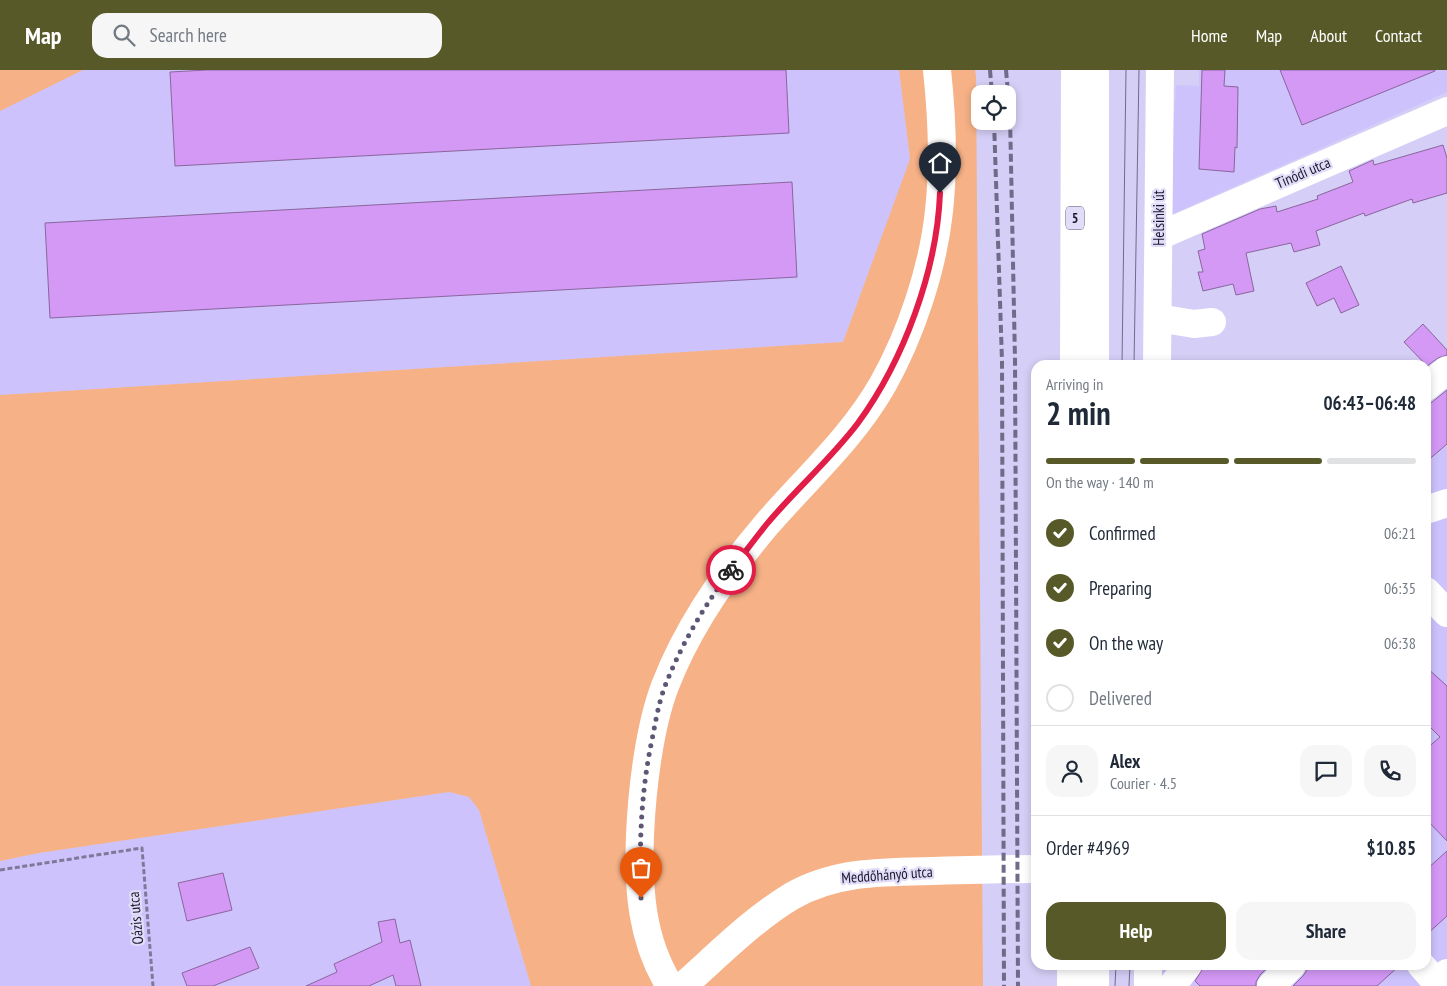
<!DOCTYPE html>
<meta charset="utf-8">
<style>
body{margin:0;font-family:"PT Sans Narrow",sans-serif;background:#f6f6f7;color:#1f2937;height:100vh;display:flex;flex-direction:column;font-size:19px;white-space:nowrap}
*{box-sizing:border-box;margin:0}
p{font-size:16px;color:#747a83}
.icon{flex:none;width:28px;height:28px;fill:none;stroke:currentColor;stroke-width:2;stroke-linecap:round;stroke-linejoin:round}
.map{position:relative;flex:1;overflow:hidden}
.panel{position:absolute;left:1031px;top:290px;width:400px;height:610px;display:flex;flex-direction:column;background:#fff;border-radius:15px;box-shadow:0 2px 8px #0003}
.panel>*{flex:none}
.controls{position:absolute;left:971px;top:15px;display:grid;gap:10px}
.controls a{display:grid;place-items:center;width:45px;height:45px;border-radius:10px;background:#fff;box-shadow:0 2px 8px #0003;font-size:25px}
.pin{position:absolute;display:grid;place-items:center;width:42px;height:42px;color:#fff;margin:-51px -21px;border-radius:50% 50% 50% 0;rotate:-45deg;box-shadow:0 0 5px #0007}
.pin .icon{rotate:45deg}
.courier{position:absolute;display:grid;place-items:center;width:50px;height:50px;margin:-25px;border:4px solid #e11d48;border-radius:50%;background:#fff;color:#222;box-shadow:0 1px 6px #0007}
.head em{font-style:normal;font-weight:800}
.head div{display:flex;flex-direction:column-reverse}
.head{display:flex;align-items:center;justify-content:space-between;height:85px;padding:0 15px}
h1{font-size:32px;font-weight:800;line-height:38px}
.bar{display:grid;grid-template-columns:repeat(4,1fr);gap:8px 5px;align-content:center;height:60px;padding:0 15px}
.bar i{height:6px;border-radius:4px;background:#e0e1e3}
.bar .selected{background:#575a28}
.bar p{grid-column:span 4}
.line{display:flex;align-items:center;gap:12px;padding:0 15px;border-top:1px solid #e0e1e3}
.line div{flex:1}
.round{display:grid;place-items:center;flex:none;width:52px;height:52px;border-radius:15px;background:#f6f6f7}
ol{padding:0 15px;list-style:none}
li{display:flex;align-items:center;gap:15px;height:55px}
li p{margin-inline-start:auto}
li .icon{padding:5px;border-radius:50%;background:#575a28;color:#fff;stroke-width:4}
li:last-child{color:#747a83}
li i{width:28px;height:28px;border:2px solid #e0e1e3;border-radius:50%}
.button{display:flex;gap:10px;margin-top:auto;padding:10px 15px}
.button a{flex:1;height:58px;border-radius:15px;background:#575a28;color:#fff;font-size:20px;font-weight:800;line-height:58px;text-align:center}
.button a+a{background:#f6f6f7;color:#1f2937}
header{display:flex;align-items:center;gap:30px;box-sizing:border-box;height:70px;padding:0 25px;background:#575a28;color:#fff}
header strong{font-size:24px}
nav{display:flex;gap:28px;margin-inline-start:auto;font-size:18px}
.search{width:350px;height:45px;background:#f6f6f7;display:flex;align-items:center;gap:12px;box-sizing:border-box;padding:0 18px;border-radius:15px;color:#747a83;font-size:19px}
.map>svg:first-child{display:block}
.built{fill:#cdc2fc}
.green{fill:#f6b186}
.building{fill:#d498f5;stroke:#89669d}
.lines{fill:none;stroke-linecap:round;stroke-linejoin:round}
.path{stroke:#7f7999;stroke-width:3;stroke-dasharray:5 2.5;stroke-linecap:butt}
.minor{stroke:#fff;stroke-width:28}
.major{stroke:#fff;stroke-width:28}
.tram{stroke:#716b8a;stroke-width:1}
.rail{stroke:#716b8a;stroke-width:4;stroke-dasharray:8 4;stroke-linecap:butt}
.done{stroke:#5d5775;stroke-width:5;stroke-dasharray:0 9}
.route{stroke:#e11d48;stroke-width:6}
.labels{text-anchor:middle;stroke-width:4.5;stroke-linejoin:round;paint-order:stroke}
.shield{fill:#e1ddf8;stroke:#57526b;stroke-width:1}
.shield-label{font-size:14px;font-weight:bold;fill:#1c172f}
.street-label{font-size:15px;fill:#1c172f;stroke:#e1ddf8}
</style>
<header>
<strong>Map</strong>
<div class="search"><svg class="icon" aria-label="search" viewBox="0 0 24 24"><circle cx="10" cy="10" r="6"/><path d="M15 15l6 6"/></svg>Search here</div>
<nav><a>Home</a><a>Map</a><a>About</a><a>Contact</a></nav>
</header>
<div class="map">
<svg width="1447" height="916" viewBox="0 0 1447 916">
<rect width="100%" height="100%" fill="#d5cef6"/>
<!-- built -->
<g class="built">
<path d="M 83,0 L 899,0 L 910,89 L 843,272 L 0,325 L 0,41 Z"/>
<path d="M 1199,0 L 1447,0 L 1447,22 L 1168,146 L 1176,15 L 1199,16 Z"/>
<path d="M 1426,354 L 1447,378 L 1447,916 L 1161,916 L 1162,895 L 1426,895 Z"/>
<path d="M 449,722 L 469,727 L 479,740 L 531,916 L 0,916 L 0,791 L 39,783 Z"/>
</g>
<!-- green -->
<g class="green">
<path d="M 0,0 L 83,0 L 0,41 Z"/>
<path d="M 899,0 L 975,0 L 976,6 L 983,916 L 531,916 L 479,740 L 469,727 L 449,722 L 39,783 L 0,791 L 0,325 L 843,272 L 910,89 Z"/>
</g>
<!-- building -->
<g class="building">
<path d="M 207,0 L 786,0 L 789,63 L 175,96 L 170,2 Z"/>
<path d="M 1202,0 L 1225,0 L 1224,16 L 1238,17 L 1237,78 L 1235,77 L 1234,102 L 1199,99 Z"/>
<path d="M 1280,0 L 1435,0 L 1435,1 L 1302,55 Z"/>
<path d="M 1443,75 L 1447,88 L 1447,123 L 1413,133 L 1412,129 L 1365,146 L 1364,143 L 1316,161 L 1320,175 L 1294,182 L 1291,173 L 1246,183 L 1254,221 L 1236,225 L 1233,214 L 1203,221 L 1198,202 L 1203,202 L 1198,181 L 1205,179 L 1202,164 L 1260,139 L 1276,136 L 1277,142 L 1318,129 L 1317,126 L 1353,112 L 1349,101 L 1373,90 L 1374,95 Z"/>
<path d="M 792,112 L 797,207 L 50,248 L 45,153 Z"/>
<path d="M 1341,196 L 1359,235 L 1341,243 L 1334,228 L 1317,236 L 1306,213 Z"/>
<path d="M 1423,254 L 1447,280 L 1447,285 L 1438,288 L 1427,296 L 1404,272 Z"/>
<path d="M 1447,320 L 1447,374 L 1426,392 L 1426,337 Z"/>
<path d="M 1426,597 L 1447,616 L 1447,771 L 1426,749 L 1426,679 L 1440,667 L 1426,653 Z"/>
<path d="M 1447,781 L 1447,846 L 1426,865 L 1426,800 Z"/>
<path d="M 223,803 L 232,840 L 187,851 L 178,813 Z"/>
<path d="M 395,849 L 400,873 L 410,870 L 421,916 L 396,916 L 393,905 L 369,916 L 306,916 L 337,902 L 334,894 L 382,872 L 378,852 Z"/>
<path d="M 250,877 L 259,898 L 213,916 L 187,916 L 182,903 Z"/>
<path d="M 1205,895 L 1270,895 L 1260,905 L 1256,912 L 1256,916 L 1200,916 L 1195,911 Z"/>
<path d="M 1307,895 L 1400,895 L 1377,916 L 1293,916 L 1303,906 L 1307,900 Z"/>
</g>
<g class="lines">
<!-- path -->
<path class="path" d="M 0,800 L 142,778 L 153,916"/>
<!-- minor -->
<g class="minor">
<path d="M 1159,166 L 1447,41"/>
<path d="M 1158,248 L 1194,254 L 1212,252"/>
<path d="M 1157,295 L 1160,0"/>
<path d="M 1426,317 L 1447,300"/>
<path d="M 1426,440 L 1447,433"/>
<path d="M 1426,521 L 1447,543"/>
<path d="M 1421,895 L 1436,912 L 1447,903"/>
<path d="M 670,916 C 641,870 638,818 640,765 C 642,720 649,658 665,616 C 688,556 726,502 767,454 C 807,408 853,367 883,314 C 911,264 933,198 939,141 C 944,95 942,46 937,0"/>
<path d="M 683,916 C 718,885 752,850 792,826 C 836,801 884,802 933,801 C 967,800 1002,799 1036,799"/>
<path d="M 1148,916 L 1148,895"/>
<path d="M 1172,916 L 1188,895"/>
<path d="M 1271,916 L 1292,895"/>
</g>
<!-- major -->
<g class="major">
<path d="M 1095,0 L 1095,295"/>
<path d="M 1074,295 L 1075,0"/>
<path d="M 1071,916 L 1071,895"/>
<path d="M 1095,916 L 1095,895"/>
</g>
<!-- tram -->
<g class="tram">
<path d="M 1122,295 L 1126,0"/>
<path d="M 1134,295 L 1139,0"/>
<path d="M 1115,916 L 1116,895"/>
<path d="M 1129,916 L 1130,895"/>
</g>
<!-- rail -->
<g class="rail">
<path d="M 990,0 L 992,24"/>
<path d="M 1006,0 L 1010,45 L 1015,290 L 1018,916"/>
<path d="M 994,51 L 1002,291 L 1004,916"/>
</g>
</g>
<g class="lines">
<!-- done -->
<path class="done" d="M 641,828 C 639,773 641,719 653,665 C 656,649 659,632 665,616 C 681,575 704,536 731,500"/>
<!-- route -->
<path class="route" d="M 731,500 C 743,485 754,470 766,455 C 795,420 830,390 858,353 C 904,290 937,200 940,123"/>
</g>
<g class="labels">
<!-- shield labels -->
<rect class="shield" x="1066" y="136.5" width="18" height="23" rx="4"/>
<g class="shield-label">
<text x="1075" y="153">5</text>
</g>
<!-- street labels -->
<g class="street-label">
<text transform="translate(1303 103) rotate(-23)" y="5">Tinódi utca</text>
<text transform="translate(1159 148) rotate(-90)" y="5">Helsinki út</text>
<text transform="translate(887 805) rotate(-4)" y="5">Meddőhányó utca</text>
<text transform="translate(136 848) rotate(-95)" y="5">Oázis utca</text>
</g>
</g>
</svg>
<div class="controls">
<a><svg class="icon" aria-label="locate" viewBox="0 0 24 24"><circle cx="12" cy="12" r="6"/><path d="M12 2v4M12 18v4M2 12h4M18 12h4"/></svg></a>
</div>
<div class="pin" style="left:641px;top:828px;background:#ea580c"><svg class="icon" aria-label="bag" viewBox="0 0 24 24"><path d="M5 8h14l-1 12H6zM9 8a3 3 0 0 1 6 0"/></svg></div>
<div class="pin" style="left:940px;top:123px;background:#1f2937"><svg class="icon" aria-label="home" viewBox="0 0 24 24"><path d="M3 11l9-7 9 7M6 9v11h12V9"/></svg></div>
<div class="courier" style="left:731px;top:500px"><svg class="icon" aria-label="bike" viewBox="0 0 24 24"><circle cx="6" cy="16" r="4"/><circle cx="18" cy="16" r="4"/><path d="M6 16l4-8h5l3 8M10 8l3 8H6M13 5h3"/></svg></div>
<section class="panel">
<div class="head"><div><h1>2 min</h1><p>Arriving in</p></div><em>06:43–06:48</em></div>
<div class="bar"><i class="selected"></i><i class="selected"></i><i class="selected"></i><i></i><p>On the way · 140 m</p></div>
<ol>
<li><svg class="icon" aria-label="check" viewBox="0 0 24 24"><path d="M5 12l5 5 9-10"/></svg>Confirmed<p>06:21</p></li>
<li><svg class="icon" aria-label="check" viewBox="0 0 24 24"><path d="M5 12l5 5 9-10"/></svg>Preparing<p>06:35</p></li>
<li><svg class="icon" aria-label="check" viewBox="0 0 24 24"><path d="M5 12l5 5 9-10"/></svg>On the way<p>06:38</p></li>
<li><i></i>Delivered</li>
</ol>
<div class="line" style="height:90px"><a class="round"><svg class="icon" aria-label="person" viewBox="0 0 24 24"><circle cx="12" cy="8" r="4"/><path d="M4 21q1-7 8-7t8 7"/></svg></a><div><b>Alex</b><p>Courier · 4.5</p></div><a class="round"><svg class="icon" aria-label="chat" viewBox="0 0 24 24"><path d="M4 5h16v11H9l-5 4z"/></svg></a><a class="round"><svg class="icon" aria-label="phone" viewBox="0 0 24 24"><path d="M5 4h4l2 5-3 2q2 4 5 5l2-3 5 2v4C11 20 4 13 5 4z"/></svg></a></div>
<div class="line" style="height:65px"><div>Order #4969</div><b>$10.85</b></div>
<div class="button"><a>Help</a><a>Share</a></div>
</section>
</div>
